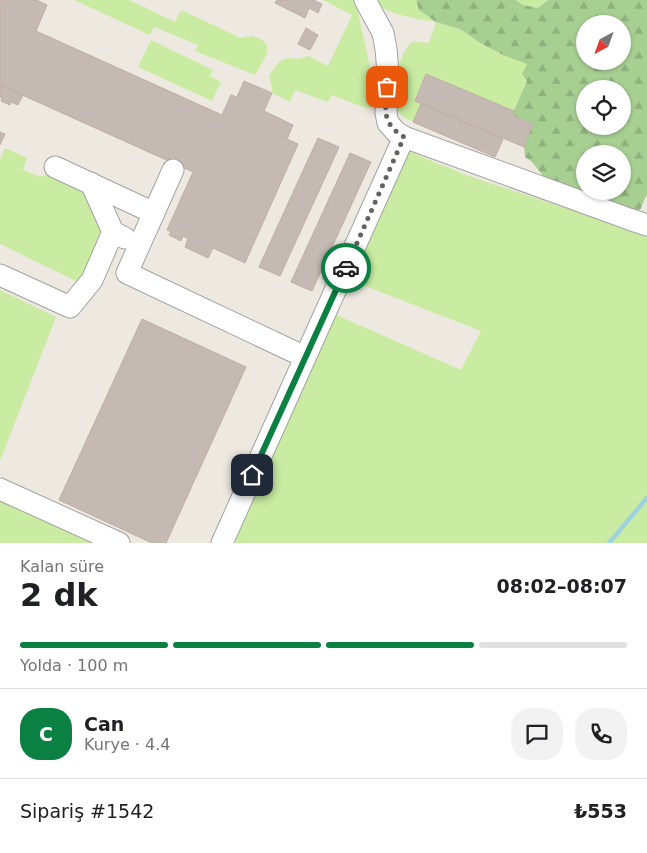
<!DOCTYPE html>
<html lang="tr">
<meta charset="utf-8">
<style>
body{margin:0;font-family:"DejaVu Sans",sans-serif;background:#f2f2f2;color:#202124;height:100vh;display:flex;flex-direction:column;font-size:19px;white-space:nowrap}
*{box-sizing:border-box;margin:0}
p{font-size:16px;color:#757577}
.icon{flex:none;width:28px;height:28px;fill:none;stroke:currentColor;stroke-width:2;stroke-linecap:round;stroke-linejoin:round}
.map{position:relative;height:543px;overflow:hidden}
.panel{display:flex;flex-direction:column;background:#fff;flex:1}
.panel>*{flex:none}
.needle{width:32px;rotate:221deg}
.controls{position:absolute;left:576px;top:15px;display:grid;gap:10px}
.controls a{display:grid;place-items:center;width:55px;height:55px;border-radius:50%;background:#fff;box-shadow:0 1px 4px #0004;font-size:25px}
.pin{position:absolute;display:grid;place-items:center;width:42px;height:42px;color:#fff;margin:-21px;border-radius:10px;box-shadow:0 2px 8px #0006}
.courier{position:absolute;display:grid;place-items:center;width:50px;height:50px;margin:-25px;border:4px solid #0b8043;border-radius:50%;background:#fff;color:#222;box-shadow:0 1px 6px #0007}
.overview em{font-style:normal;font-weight:800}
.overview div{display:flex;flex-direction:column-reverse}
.overview{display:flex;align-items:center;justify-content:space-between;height:85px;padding:0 20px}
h1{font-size:32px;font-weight:800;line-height:38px}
.bar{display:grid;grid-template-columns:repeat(4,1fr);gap:8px 5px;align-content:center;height:60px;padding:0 20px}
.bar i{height:6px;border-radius:4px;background:#e0e0e0}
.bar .active{background:#0b8043}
.bar p{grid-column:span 4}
.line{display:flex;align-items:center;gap:12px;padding:0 20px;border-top:1px solid #e0e0e0}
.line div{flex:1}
.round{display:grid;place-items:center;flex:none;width:52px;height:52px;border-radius:20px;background:#f2f2f2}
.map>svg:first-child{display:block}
.grass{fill:#c9eca2}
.forest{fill:url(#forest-firs);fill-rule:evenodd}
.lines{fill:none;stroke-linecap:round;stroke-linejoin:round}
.stream{stroke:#9dd2de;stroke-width:4.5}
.building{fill:#c5bab3;stroke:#c0aea2}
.minor-casing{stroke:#a2a2a2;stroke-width:23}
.minor{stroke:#fff;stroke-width:21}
.done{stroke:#656360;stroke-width:5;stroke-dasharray:0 9}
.route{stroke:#0b8043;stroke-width:6}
</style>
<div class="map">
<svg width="647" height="543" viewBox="0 0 647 543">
<defs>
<pattern id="forest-firs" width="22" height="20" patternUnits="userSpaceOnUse" patternTransform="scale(1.25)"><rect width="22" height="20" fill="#a7cf92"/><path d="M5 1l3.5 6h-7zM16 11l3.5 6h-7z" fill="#8fb17d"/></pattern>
</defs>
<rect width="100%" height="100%" fill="#eee9e0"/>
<!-- grass -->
<g class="grass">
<path d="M 74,0 L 129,0 L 175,22 L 181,10 L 241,38 C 251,33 270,38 267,53 C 265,59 258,69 255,75 L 195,51 L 198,45 L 154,27 L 150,35 Z"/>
<path d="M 323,0 L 355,0 L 377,97 L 373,104 L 369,108 L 363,107 L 332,95 L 328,102 L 295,90 L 290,102 L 272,93 C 273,84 270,83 269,75 L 280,61 L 288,58 L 298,59 L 309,56 L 328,66 L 352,15 Z"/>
<path d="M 373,0 L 416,0 L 419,10 L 436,22 L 460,29 L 480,43 L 503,55 L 527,64 L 527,81 L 514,111 L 426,74 L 415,101 L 421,104 L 413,122 L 402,116 L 395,108 C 397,85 395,57 413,41 L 429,43 L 436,22 C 415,18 389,16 373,0 Z"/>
<path d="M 516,0 L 548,0 L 538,8 L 523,5 Z"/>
<path d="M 151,40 L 213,70 L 210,76 L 221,82 L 212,101 L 138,67 Z"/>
<path d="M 5,148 L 27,158 L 23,170 L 41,177 L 50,171 L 85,187 L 105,234 L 82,284 L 0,244 L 0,160 Z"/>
<path d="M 408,151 L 466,175 L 647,235 L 647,543 L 229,543 L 332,313 L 461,370 L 481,331 L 347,279 Z"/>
<path d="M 0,290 L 56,317 L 0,461 Z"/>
<path d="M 0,496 L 104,543 L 0,543 Z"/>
</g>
<!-- forest -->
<path class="forest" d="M 416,0 L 516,0 L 523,5 L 538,8 L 548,0 L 647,0 L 647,194 L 638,215 L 544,177 L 532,162 L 525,157 L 524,147 L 533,124 L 512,115 L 527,81 L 522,74 L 527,64 L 503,55 L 480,43 L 460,29 L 436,22 L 419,10 ZM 585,24 L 622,24 L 622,61 L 585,61 ZM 585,89 L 622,89 L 622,126 L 585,126 ZM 585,154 L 622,154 L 622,191 L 585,191 Z"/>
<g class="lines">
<!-- stream -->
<path class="stream" d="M 609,543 L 647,498"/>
</g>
<!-- building -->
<g class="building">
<path d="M 0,0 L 36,0 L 47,5 L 36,31 L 222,115 L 231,95 L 237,97 L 244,81 L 272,93 L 264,111 L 293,125 L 287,139 L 298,144 L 245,263 L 213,248 L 208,258 L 185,247 L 188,239 L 183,236 L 181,241 L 169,235 L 171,232 L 167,230 L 193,172 L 0,85 Z"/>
<path d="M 277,0 L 316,0 L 315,1 L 322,4 L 318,13 L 309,8 L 305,18 L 275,3 Z"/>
<path d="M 306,28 L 318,35 L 310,50 L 298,44 Z"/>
<path d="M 426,74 L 514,111 L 512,115 L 533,124 L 524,147 L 415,101 Z"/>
<path d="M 0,85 L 23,95 L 18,105 L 11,102 L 10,105 L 1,101 L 2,98 L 0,97 Z"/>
<path d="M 421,104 L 503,139 L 495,157 L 413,122 Z"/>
<path d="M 0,132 L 5,134 L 0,145 Z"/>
<path d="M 318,138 L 339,147 L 280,276 L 259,267 Z"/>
<path d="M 350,153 L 371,162 L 312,291 L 291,282 Z"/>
<path d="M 142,319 L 246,367 L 166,543 L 152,543 L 59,500 Z"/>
</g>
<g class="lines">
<defs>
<g id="minor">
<path d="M 365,0 L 383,33 L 386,49 L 388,72 L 386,113 L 388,123 L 396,132 L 404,137 L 629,219 L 647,225"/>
<path d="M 55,167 L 154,213"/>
<path d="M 173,170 L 127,273 L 305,357"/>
<path d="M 91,183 L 113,232 L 125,238"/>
<path d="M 0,275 L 70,307 L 92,280 L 113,232"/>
<path d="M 0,489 L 119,543"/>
<path d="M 222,543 L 404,137"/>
</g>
</defs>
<!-- minor casing -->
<use href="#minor" class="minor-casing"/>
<!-- minor -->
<use href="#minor" class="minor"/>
</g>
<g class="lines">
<!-- done -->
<path class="done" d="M 346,268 L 404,137 C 382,123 385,112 387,87"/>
<!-- route -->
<path class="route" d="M 252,475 L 346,268"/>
</g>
</svg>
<div class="controls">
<a><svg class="needle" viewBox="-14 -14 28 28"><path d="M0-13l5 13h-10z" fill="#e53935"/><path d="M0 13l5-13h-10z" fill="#757577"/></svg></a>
<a><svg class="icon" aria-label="locate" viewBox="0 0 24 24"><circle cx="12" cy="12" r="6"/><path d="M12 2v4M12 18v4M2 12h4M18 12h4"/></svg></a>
<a><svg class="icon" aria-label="layers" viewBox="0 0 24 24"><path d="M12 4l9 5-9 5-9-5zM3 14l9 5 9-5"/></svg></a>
</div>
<div class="pin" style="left:387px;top:87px;background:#ea580c"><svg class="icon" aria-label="bag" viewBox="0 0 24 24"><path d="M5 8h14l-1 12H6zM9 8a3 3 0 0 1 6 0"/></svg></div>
<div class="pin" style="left:252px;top:475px;background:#1f2937"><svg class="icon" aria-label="home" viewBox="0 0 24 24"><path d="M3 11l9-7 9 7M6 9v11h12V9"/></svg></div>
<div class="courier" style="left:346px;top:268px"><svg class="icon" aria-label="car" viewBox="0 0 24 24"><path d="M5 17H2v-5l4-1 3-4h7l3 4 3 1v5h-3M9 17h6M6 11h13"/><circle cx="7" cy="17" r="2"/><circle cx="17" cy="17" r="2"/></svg></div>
</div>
<section class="panel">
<div class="overview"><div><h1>2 dk</h1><p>Kalan süre</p></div><em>08:02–08:07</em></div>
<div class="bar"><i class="active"></i><i class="active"></i><i class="active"></i><i></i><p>Yolda · 100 m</p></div>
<div class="line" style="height:90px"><b class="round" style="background:#0b8043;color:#fff">C</b><div><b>Can</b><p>Kurye · 4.4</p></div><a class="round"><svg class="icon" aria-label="chat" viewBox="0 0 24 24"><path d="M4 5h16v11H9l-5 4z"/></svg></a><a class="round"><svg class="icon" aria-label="phone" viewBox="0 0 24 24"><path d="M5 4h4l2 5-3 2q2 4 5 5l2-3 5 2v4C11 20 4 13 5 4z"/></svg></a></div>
<div class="line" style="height:65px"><div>Sipariş #1542</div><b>₺553</b></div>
</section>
